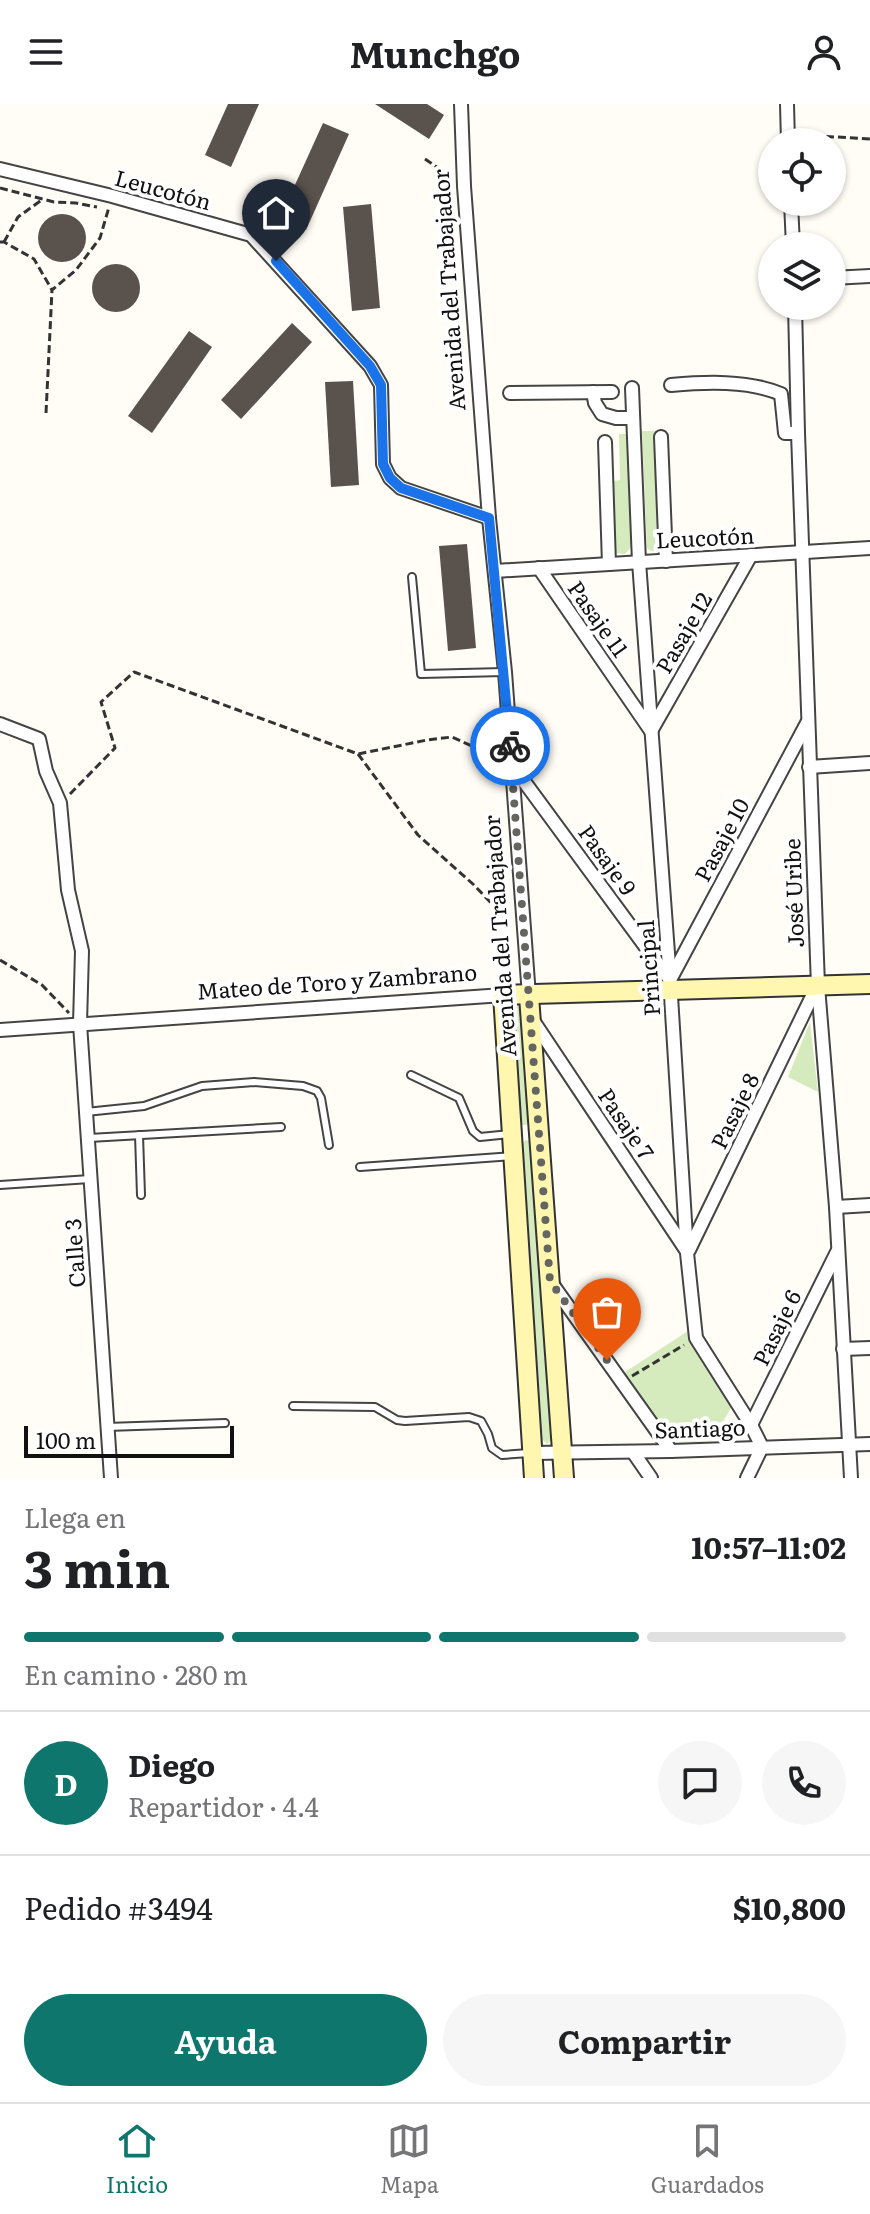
<!DOCTYPE html>
<html lang="es">
<meta charset="utf-8">
<style>
body{margin:0;font-family:Literata,serif;background:#f6f6f6;color:#202124;height:100vh;display:flex;flex-direction:column;font-size:30px;white-space:nowrap}
*{box-sizing:border-box;margin:0}
p{font-size:26px;color:#757577}
.icon{flex:none;width:44px;height:44px;fill:none;stroke:currentColor;stroke-width:2;stroke-linecap:round;stroke-linejoin:round}
.map{position:relative;height:1374px;overflow:hidden}
.details{display:flex;flex-direction:column;background:#fff;flex:1}
.details>*{flex:none}
.buttons{position:absolute;left:758px;top:24px;display:grid;gap:16px}
.buttons a{display:grid;place-items:center;width:88px;height:88px;border-radius:50%;background:#fff;box-shadow:0 2px 6px #0004;font-size:40px}
.scale{position:absolute;left:24px;bottom:20px;width:210px;box-sizing:border-box;padding-left:8px;border:4px solid #111;border-top:0;font-size:22px;line-height:28px;white-space:nowrap;color:#111;-webkit-text-stroke:6px #fff;paint-order:stroke}
.pin{position:absolute;display:grid;place-items:center;width:68px;height:68px;color:#fff;margin:-82px -34px;border-radius:50% 50% 50% 0;rotate:-45deg;box-shadow:0 0 8px #0007}
.pin .icon{rotate:45deg}
.courier{position:absolute;display:grid;place-items:center;width:80px;height:80px;margin:-40px;border:6px solid #1a73e8;border-radius:50%;background:#fff;color:#222;box-shadow:0 2px 10px #0007}
.headline em{font-style:normal;font-weight:700}
.headline div{display:flex;flex-direction:column-reverse}
.headline{display:flex;align-items:center;justify-content:space-between;height:136px;padding:0 24px}
h1{font-size:52px;font-weight:700;line-height:60px}
.bar{display:grid;grid-template-columns:repeat(4,1fr);gap:12px 8px;align-content:center;height:96px;padding:0 24px}
.bar i{height:10px;border-radius:6px;background:#e0e0e0}
.bar .on{background:#0f766e}
.bar p{grid-column:span 4}
.line{display:flex;align-items:center;gap:20px;padding:0 24px;border-top:2px solid #e0e0e0}
.line div{flex:1}
.round{display:grid;place-items:center;flex:none;width:84px;height:84px;border-radius:42px;background:#f6f6f6}
.primary-button{display:flex;gap:16px;margin-top:auto;padding:16px 24px}
.primary-button a{flex:1;height:92px;border-radius:48px;background:#0f766e;color:#fff;font-size:32px;font-weight:700;line-height:92px;text-align:center}
.primary-button a+a{background:#f6f6f6;color:#202124}
header{display:flex;justify-content:space-between;align-items:center;height:104px;padding:0 24px;background:#fff;font-size:36px;font-weight:700}
.menu{display:flex;justify-content:space-around;align-items:center;height:112px;border-top:2px solid #e0e0e0;background:#fff;font-size:22px;color:#757577}
.menu a{display:grid;justify-items:center;gap:4px}
.menu .on{color:#0f766e}
.map>svg:first-child{display:block}
.green{fill:#d5ebbd}
.building{fill:#5a524d}
.lines{fill:none;stroke-linecap:round;stroke-linejoin:round}
.lane-casing{stroke:#444;stroke-width:10}
.street-casing{stroke:#444;stroke-width:16}
.secondary-casing{stroke:#333;stroke-width:22}
.path{stroke:#333;stroke-width:3;stroke-dasharray:8 4;stroke-linecap:butt}
.lane{stroke:#fff;stroke-width:6}
.street{stroke:#fff;stroke-width:12}
.secondary{stroke:#fff6b0;stroke-width:18}
.done{stroke:#646461;stroke-width:8;stroke-dasharray:0 14.4}
.route{stroke:#1a73e8;stroke-width:10}
.labels{text-anchor:middle;stroke-width:8;stroke-linejoin:round;paint-order:stroke}
.street-label{font-size:22px;fill:#111;stroke:#fff}
</style>
<header><svg class="icon" aria-label="menu" viewBox="0 0 24 24"><path d="M4 6h16M4 12h16M4 18h16"/></svg>Munchgo<svg class="icon" aria-label="person" viewBox="0 0 24 24"><circle cx="12" cy="8" r="4"/><path d="M4 21q1-7 8-7t8 7"/></svg></header>
<div class="map">
<svg width="870" height="1374" viewBox="0 0 870 1374">
<rect width="100%" height="100%" fill="#fffdf5"/>
<!-- green -->
<g class="green">
<path d="M 642,327 L 657,327 L 662,442 L 659,446 L 651,447 L 647,444 Z"/>
<path d="M 619,330 L 628,330 L 632,431 L 631,443 L 625,450 L 616,449 L 613,377 L 620,376 Z"/>
<path d="M 519,900 L 523,903 L 531,1018 L 526,1021 L 519,1021 L 512,906 Z"/>
<path d="M 810,918 L 818,988 L 788,973 Z"/>
<path d="M 526,1036 L 534,1039 L 554,1334 L 547,1340 L 539,1333 L 521,1040 Z"/>
<path d="M 688,1227 L 692,1243 L 732,1302 L 712,1337 L 672,1339 L 622,1270 Z"/>
</g>
<!-- building -->
<g class="building">
<path d="M 228,0 L 259,0 L 231,63 L 205,51 Z"/>
<path d="M 375,0 L 427,0 L 444,11 L 429,35 Z"/>
<path d="M 323,19 L 349,30 L 306,126 L 280,114 Z"/>
<path d="M 371,100 L 380,204 L 352,207 L 343,103 Z"/>
<circle cx="62" cy="134" r="24"/>
<circle cx="116" cy="184" r="24"/>
<path d="M 292,219 L 312,238 L 241,315 L 221,296 Z"/>
<path d="M 189,227 L 212,243 L 152,329 L 128,312 Z"/>
<path d="M 353,277 L 359,381 L 331,383 L 325,278 Z"/>
<path d="M 467,440 L 476,544 L 448,547 L 439,442 Z"/>
</g>
<g class="lines">
<defs>
<g id="lane">
<path d="M 412,473 L 421,570 L 504,568"/>
<path d="M 411,971 L 459,994 L 473,1027 L 480,1033 L 510,1030"/>
<path d="M 86,1008 L 144,1002 L 202,982 L 254,978 L 303,982 L 317,987 L 321,994 L 329,1041"/>
<path d="M 139,1031 L 141,1091"/>
<path d="M 89,1034 L 281,1023"/>
<path d="M 360,1063 L 512,1052"/>
<path d="M 0,1081 L 90,1075"/>
<path d="M 293,1302 L 375,1303 L 397,1316 L 405,1317 L 469,1313 L 481,1317 L 488,1330 L 492,1344 L 502,1351 L 529,1349"/>
<path d="M 107,1323 L 225,1319"/>
</g>
<g id="street">
<path d="M 461,0 L 464,82 L 489,414 L 505,568 L 529,892"/>
<path d="M 787,0 L 788,38"/>
<path d="M 0,65 L 112,92 L 251,131 L 370,262 L 381,281 L 383,360 L 390,374 L 401,384 L 489,414"/>
<path d="M 791,98 L 793,142"/>
<path d="M 832,174 L 870,172"/>
<path d="M 795,202 L 798,329 L 818,882 L 836,1103 L 851,1374"/>
<path d="M 671,281 C 705,278 748,276 781,290 L 785,329 L 798,329"/>
<path d="M 632,284 L 639,458 L 670,876 L 687,1149 L 696,1234 L 751,1321 L 762,1343 L 747,1374"/>
<path d="M 593,288 L 595,299 L 602,310 L 616,314 L 633,314"/>
<path d="M 510,289 L 612,288"/>
<path d="M 661,333 L 666,457"/>
<path d="M 605,338 L 609,460"/>
<path d="M 539,464 L 651,627 L 751,451"/>
<path d="M 495,467 L 870,444"/>
<path d="M 0,620 L 39,635 L 46,667 L 60,699 L 68,786 L 82,847 L 80,920 L 111,1374"/>
<path d="M 512,661 L 670,876 L 807,619"/>
<path d="M 809,663 L 870,659"/>
<path d="M 532,915 L 686,1146"/>
<path d="M 0,926 L 503,891"/>
<path d="M 836,1103 L 870,1101"/>
<path d="M 689,1146 L 817,882"/>
<path d="M 550,1177 L 671,1347"/>
<path d="M 843,1245 L 870,1244"/>
<path d="M 751,1321 L 837,1148"/>
<path d="M 633,1348 L 651,1374"/>
<path d="M 532,1349 L 671,1347 L 870,1340"/>
</g>
<g id="secondary">
<path d="M 529,892 L 564,1374"/>
<path d="M 534,1374 L 503,891 L 870,880"/>
</g>
</defs>
<!-- lane casing -->
<use href="#lane" class="lane-casing"/>
<!-- street casing -->
<use href="#street" class="street-casing"/>
<!-- secondary casing -->
<use href="#secondary" class="secondary-casing"/>
<!-- path -->
<g class="path">
<path d="M 802,31 L 870,35"/>
<path d="M 425,55 L 451,73"/>
<path d="M 0,84 L 54,98 L 76,99 L 97,103"/>
<path d="M 0,138 L 4,138 L 34,155 L 52,186"/>
<path d="M 4,138 L 18,113 L 43,95"/>
<path d="M 46,309 L 52,186 L 76,166 L 100,134 L 109,103"/>
<path d="M 358,650 L 418,731 L 474,781 L 510,819"/>
<path d="M 70,690 L 115,644 L 101,598 L 134,568 L 358,650 L 427,636 L 452,633 L 501,655"/>
<path d="M 0,856 L 42,881 L 69,909"/>
<path d="M 632,1272 L 684,1241"/>
</g>
<!-- lane -->
<use href="#lane" class="lane"/>
<!-- street -->
<use href="#street" class="street"/>
<!-- secondary -->
<use href="#secondary" class="secondary"/>
</g>
<g class="lines">
<!-- done -->
<path class="done" d="M 510,642 L 550,1177 L 607,1256"/>
<!-- route -->
<path class="route" d="M 276,157 L 370,262 L 381,281 L 383,360 L 390,374 L 401,384 L 489,414 L 510,642"/>
</g>
<g class="labels">
<!-- street labels -->
<g class="street-label">
<text transform="translate(163 86) rotate(15)" y="8">Leucotón</text>
<text transform="translate(449 186) rotate(-94)" y="8">Avenida del Trabajador</text>
<text transform="translate(705 434) rotate(-3)" y="8">Leucotón</text>
<text transform="translate(598 515) rotate(55)" y="8">Pasaje 11</text>
<text transform="translate(684 529) rotate(-60)" y="8">Pasaje 12</text>
<text transform="translate(722 736) rotate(-62)" y="8">Pasaje 10</text>
<text transform="translate(607 756) rotate(54)" y="8">Pasaje 9</text>
<text transform="translate(794 789) rotate(-92)" y="8">José Uribe</text>
<text transform="translate(500 832) rotate(-94)" y="8">Avenida del Trabajador</text>
<text transform="translate(649 864) rotate(-94)" y="8">Principal</text>
<text transform="translate(337 878) rotate(-4)" y="8">Mateo de Toro y Zambrano</text>
<text transform="translate(735 1007) rotate(-64)" y="8">Pasaje 8</text>
<text transform="translate(626 1020) rotate(56)" y="8">Pasaje 7</text>
<text transform="translate(75 1149) rotate(-94)" y="8">Calle 3</text>
<text transform="translate(777 1224) rotate(-64)" y="8">Pasaje 6</text>
<text transform="translate(700 1325) rotate(-2)" y="8">Santiago</text>
</g>
</g>
</svg>
<div class="buttons">
<a><svg class="icon" aria-label="locate" viewBox="0 0 24 24"><circle cx="12" cy="12" r="6"/><path d="M12 2v4M12 18v4M2 12h4M18 12h4"/></svg></a>
<a><svg class="icon" aria-label="layers" viewBox="0 0 24 24"><path d="M12 4l9 5-9 5-9-5zM3 14l9 5 9-5"/></svg></a>
</div>
<div class="scale">100 m</div>
<div class="pin" style="left:607px;top:1256px;background:#ea580c"><svg class="icon" aria-label="bag" viewBox="0 0 24 24"><path d="M5 8h14l-1 12H6zM9 8a3 3 0 0 1 6 0"/></svg></div>
<div class="pin" style="left:276px;top:157px;background:#1f2937"><svg class="icon" aria-label="home" viewBox="0 0 24 24"><path d="M3 11l9-7 9 7M6 9v11h12V9"/></svg></div>
<div class="courier" style="left:510px;top:642px"><svg class="icon" aria-label="bike" viewBox="0 0 24 24"><circle cx="6" cy="16" r="4"/><circle cx="18" cy="16" r="4"/><path d="M6 16l4-8h5l3 8M10 8l3 8H6M13 5h3"/></svg></div>
</div>
<section class="details">
<div class="headline"><div><h1>3 min</h1><p>Llega en</p></div><em>10:57–11:02</em></div>
<div class="bar"><i class="on"></i><i class="on"></i><i class="on"></i><i></i><p>En camino · 280 m</p></div>
<div class="line" style="height:144px"><b class="round" style="background:#0f766e;color:#fff">D</b><div><b>Diego</b><p>Repartidor · 4.4</p></div><a class="round"><svg class="icon" aria-label="chat" viewBox="0 0 24 24"><path d="M4 5h16v11H9l-5 4z"/></svg></a><a class="round"><svg class="icon" aria-label="phone" viewBox="0 0 24 24"><path d="M5 4h4l2 5-3 2q2 4 5 5l2-3 5 2v4C11 20 4 13 5 4z"/></svg></a></div>
<div class="line" style="height:104px"><div>Pedido #3494</div><b>$10,800</b></div>
<div class="primary-button"><a>Ayuda</a><a>Compartir</a></div>
</section>
<nav class="menu">
<a class="on"><svg class="icon" aria-label="home" viewBox="0 0 24 24"><path d="M3 11l9-7 9 7M6 9v11h12V9"/></svg>Inicio</a>
<a><svg class="icon" aria-label="map" viewBox="0 0 24 24"><path d="M3 6l6-2 6 2 6-2v14l-6 2-6-2-6 2zM9 4v14M15 6v14"/></svg>Mapa</a>
<a><svg class="icon" aria-label="saved" viewBox="0 0 24 24"><path d="M7 4h10v16l-5-4-5 4z"/></svg>Guardados</a>
</nav>
